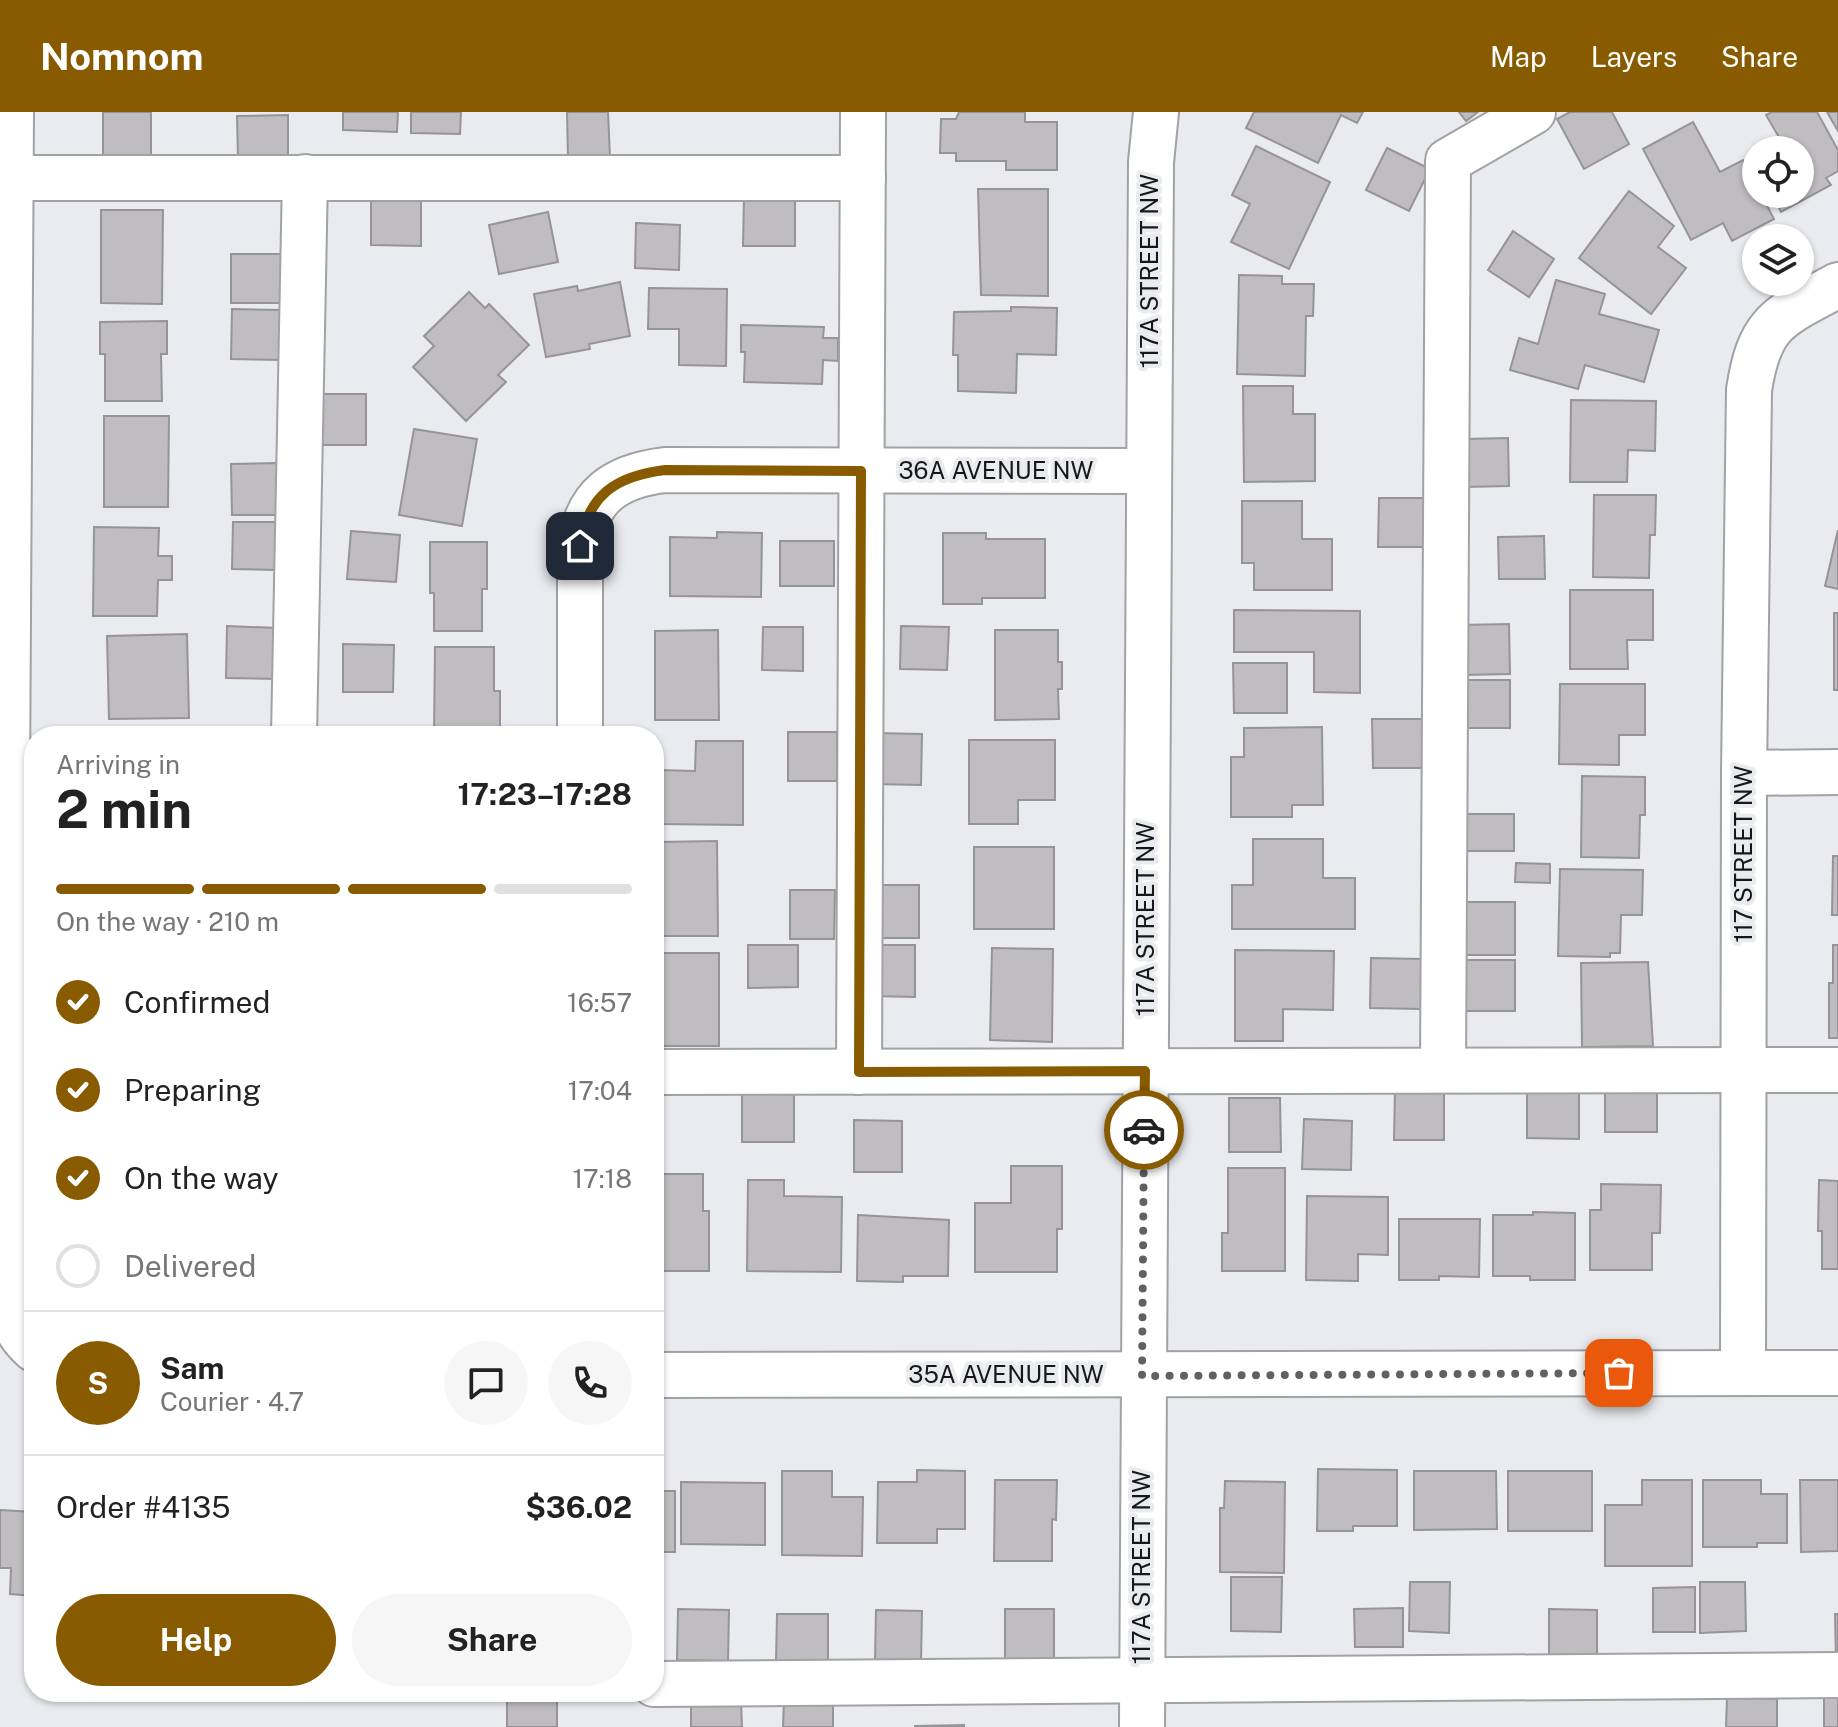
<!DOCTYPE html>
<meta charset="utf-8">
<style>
body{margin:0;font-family:"Public Sans",sans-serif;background:#f6f6f6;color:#222;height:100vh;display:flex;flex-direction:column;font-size:30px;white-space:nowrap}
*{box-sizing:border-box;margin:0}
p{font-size:26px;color:#767676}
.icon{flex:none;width:44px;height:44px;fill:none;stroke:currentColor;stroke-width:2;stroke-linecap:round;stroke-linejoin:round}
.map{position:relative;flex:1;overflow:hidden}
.panel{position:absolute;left:24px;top:614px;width:640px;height:976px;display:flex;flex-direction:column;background:#fff;border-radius:32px;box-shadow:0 2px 6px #0004}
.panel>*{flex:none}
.controls{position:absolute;left:1742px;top:24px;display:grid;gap:16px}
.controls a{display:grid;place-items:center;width:72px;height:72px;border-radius:50%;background:#fff;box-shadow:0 2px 6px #0004;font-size:40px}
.pin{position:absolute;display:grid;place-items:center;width:68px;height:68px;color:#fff;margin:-34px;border-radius:16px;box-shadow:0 4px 12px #0006}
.courier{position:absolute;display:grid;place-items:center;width:80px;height:80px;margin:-40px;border:6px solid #895b00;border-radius:50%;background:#fff;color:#222;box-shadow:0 2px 10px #0007}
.summary em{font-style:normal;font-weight:700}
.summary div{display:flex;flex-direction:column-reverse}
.summary{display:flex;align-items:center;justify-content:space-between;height:136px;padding:0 32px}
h1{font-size:52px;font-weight:700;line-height:60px}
.bar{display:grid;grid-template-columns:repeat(4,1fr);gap:12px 8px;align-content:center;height:96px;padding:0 32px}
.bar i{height:10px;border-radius:6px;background:#e0e0e0}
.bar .on{background:#895b00}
.bar p{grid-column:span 4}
.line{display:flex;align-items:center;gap:20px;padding:0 32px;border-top:2px solid #e0e0e0}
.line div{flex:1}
.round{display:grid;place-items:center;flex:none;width:84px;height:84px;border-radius:42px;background:#f6f6f6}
ol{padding:0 32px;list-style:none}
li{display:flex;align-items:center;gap:24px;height:88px}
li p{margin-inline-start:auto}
li .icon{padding:8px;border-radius:50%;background:#895b00;color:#fff;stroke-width:4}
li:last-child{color:#767676}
li i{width:44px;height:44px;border:4px solid #e0e0e0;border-radius:50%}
.button{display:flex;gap:16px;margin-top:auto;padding:16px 32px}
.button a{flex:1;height:92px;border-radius:48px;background:#895b00;color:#fff;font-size:32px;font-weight:700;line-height:92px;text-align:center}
.button a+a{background:#f6f6f6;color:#222}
header{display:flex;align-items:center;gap:48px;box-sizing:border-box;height:112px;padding:0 40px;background:#895b00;color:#fff}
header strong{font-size:38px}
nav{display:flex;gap:44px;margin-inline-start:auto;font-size:28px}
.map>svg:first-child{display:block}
.building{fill:#c0bdc0;stroke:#969496;stroke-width:2}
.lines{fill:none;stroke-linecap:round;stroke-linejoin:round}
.minor-casing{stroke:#a0a2a5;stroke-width:48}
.minor{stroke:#fff;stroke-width:44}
.done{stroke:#606163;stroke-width:8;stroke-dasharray:0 14.4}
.route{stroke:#895b00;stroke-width:10}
.labels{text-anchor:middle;stroke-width:8;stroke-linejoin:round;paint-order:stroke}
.street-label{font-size:24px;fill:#161718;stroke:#e9ebee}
</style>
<header>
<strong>Nomnom</strong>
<nav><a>Map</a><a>Layers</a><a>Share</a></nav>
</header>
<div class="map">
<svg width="1838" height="1615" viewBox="0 0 1838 1615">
<rect width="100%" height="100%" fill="#e9ebee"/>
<!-- building -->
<g class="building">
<path d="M 103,0 L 151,0 L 151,47 L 103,48 Z"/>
<path d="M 343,0 L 398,0 L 397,20 L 343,18 Z"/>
<path d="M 411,0 L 461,0 L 460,22 L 411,21 Z"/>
<path d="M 567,0 L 608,0 L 610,45 L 568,47 Z"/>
<path d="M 959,0 L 1025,0 L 1025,10 L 1057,10 L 1057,58 L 1006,58 L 1006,49 L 956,49 L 956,41 L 940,41 L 941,7 L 956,7 Z"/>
<path d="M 1254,0 L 1363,0 L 1357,11 L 1341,3 L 1318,51 L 1246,16 Z"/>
<path d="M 1459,0 L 1478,0 L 1466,9 Z"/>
<path d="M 1570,0 L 1612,0 L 1629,32 L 1584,57 L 1557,7 Z"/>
<path d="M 1772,0 L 1817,0 L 1838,38 L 1838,59 L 1826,66 L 1831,73 L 1781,100 L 1772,82 L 1800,82 L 1800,38 L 1777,38 L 1784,34 L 1766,3 Z"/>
<path d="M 1827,0 L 1838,0 L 1838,19 Z"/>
<path d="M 288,3 L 288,46 L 238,47 L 237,4 Z"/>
<path d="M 1693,10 L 1720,60 L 1743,48 L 1756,72 L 1756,82 L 1761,82 L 1774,107 L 1732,129 L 1723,111 L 1691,128 L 1643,37 Z"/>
<path d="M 1256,34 L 1330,70 L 1289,157 L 1231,130 L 1250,92 L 1232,83 Z"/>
<path d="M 1387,36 L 1430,57 L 1409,99 L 1366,78 Z"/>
<path d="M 978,77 L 1048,77 L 1048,184 L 981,183 Z"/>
<path d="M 1629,79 L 1674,114 L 1658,135 L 1686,156 L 1651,202 L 1579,146 Z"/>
<path d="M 371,85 L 421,86 L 421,134 L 371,133 Z"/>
<path d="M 744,85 L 795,86 L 795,134 L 743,134 Z"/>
<path d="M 101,98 L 163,98 L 162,192 L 101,191 Z"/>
<path d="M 548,100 L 558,150 L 499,162 L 489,113 Z"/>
<path d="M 636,111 L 680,113 L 679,158 L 635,156 Z"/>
<path d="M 1513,119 L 1554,147 L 1529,185 L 1488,158 Z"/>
<rect x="231" y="142" width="52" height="49"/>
<path d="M 1239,163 L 1282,164 L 1282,172 L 1314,172 L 1313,204 L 1306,204 L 1305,264 L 1237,262 Z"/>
<path d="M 1556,168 L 1605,182 L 1599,202 L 1659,218 L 1644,270 L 1585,253 L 1578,277 L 1510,258 L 1519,226 L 1538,232 Z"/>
<path d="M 620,170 L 630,224 L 589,232 L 590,237 L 546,245 L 534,182 L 577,174 L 578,179 Z"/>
<path d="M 649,176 L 727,177 L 726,254 L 679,253 L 679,217 L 648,217 Z"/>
<path d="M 469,180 L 485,196 L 489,192 L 529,233 L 498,263 L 506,270 L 466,309 L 413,255 L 434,234 L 424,224 Z"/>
<path d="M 1011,195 L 1057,196 L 1056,243 L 1017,242 L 1016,281 L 958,279 L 958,243 L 953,243 L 954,200 L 1011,199 Z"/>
<path d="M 232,197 L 282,198 L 281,248 L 231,247 Z"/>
<path d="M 167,209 L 167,242 L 161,242 L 162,289 L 105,289 L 105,242 L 100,242 L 100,210 Z"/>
<path d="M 741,213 L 824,215 L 823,226 L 838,226 L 838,249 L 823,248 L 822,272 L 744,270 L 745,240 L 741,240 Z"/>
<path d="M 1243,274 L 1293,274 L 1293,302 L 1315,302 L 1315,369 L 1244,370 Z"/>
<path d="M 320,282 L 366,282 L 366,333 L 319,333 Z"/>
<path d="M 1571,288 L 1656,289 L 1655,339 L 1628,338 L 1627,370 L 1570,370 Z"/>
<path d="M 104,304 L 169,304 L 168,395 L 104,395 Z"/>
<path d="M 414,317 L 477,327 L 462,414 L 399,403 Z"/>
<path d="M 1508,326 L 1509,374 L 1464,375 L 1464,327 Z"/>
<path d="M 279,351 L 280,403 L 232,403 L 231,352 Z"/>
<path d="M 1594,383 L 1656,383 L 1655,423 L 1650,423 L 1649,466 L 1593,465 Z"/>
<path d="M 1379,386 L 1427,386 L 1427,435 L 1378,435 Z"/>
<path d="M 1242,389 L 1302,389 L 1302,427 L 1332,427 L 1332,478 L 1254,478 L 1254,451 L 1242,451 Z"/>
<path d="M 233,410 L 280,410 L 279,458 L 232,457 Z"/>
<path d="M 94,415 L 159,416 L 158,444 L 172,444 L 172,468 L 158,468 L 157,504 L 93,504 Z"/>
<path d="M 1838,418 L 1838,477 L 1825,474 Z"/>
<path d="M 351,419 L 400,423 L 396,470 L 347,467 Z"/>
<path d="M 717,420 L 762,421 L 761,485 L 670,484 L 670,425 L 717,426 Z"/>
<path d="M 943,421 L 986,421 L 986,427 L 1045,427 L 1045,486 L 982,486 L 982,492 L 943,492 Z"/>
<path d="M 1544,424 L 1545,467 L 1499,467 L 1498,425 Z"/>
<rect x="780" y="429" width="54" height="45"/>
<path d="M 430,430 L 487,430 L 487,477 L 482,477 L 482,519 L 434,519 L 434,481 L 430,481 Z"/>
<path d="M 1570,478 L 1653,478 L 1653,528 L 1627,528 L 1628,557 L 1570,557 Z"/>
<path d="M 1234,498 L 1360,499 L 1360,581 L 1314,580 L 1314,540 L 1234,540 Z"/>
<rect x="1834" y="501" width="4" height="77"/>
<path d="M 1509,512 L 1510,562 L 1463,563 L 1461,513 Z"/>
<path d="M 227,514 L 278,516 L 277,567 L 226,566 Z"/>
<path d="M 901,514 L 949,515 L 947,558 L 900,557 Z"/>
<path d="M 763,515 L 803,515 L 803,559 L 762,558 Z"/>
<path d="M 718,518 L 719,608 L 655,608 L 655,519 Z"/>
<path d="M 995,518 L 1058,518 L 1058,550 L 1062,550 L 1062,577 L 1058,577 L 1059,607 L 995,608 Z"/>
<path d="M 187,522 L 189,606 L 109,607 L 107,524 Z"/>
<path d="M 343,532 L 394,533 L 393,580 L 343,580 Z"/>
<path d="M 435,535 L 494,535 L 494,579 L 500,579 L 500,624 L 434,624 Z"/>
<path d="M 1233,551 L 1287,551 L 1287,601 L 1234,601 Z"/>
<rect x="1462" y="568" width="48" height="48"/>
<path d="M 1560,572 L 1645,572 L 1645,623 L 1619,623 L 1619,653 L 1559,652 Z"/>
<path d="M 1372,607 L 1423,607 L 1423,656 L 1373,656 Z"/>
<path d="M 1322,615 L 1323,693 L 1292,693 L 1292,705 L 1231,705 L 1231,645 L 1244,645 L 1244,616 Z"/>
<rect x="788" y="620" width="49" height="49"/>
<path d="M 873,621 L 922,622 L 921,673 L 872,672 Z"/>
<path d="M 969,628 L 1055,628 L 1055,688 L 1018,688 L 1018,712 L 969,712 Z"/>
<path d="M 696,629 L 743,629 L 743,713 L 659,712 L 659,658 L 695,659 Z"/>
<path d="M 1582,664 L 1645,665 L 1645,703 L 1640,703 L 1639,746 L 1581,745 Z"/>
<rect x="1464" y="702" width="50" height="37"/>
<path d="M 1253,727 L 1323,727 L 1323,766 L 1355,766 L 1355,817 L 1232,817 L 1232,773 L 1253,773 Z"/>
<path d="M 717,729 L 718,824 L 657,824 L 657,730 Z"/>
<rect x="974" y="735" width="80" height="82"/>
<path d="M 1833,744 L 1838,744 L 1838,803 L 1832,803 Z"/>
<path d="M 1516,751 L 1550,752 L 1550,771 L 1515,770 Z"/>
<path d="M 1560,757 L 1643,758 L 1642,803 L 1621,803 L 1620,841 L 1610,841 L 1610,845 L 1558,844 Z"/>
<path d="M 871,773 L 919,773 L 919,826 L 872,826 Z"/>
<path d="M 790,778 L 835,778 L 834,827 L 790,827 Z"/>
<rect x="1462" y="790" width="53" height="53"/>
<path d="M 748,833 L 798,833 L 798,875 L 748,876 Z"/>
<path d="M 873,833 L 915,833 L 915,885 L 872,884 Z"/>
<path d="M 1833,833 L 1838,833 L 1838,926 L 1829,926 L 1829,871 L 1833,871 Z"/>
<path d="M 992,836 L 1053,837 L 1052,930 L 990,928 Z"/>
<path d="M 1235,838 L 1334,839 L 1333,898 L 1283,897 L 1283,929 L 1235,929 Z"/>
<path d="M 657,841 L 719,841 L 719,934 L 657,934 L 654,875 L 657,875 Z"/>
<path d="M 1371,846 L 1423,847 L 1422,897 L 1370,896 Z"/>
<rect x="1461" y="848" width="54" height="51"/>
<path d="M 1648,850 L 1653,934 L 1582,935 L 1581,851 Z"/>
<path d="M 1527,975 L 1579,977 L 1579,1027 L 1527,1026 Z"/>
<path d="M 1395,977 L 1444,978 L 1444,1028 L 1394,1028 Z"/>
<rect x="1605" y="978" width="52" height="42"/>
<rect x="742" y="979" width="52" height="51"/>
<path d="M 1229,986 L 1280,986 L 1281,1040 L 1229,1040 Z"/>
<path d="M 1304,1007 L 1352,1009 L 1351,1058 L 1302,1057 Z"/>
<path d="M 854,1008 L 902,1009 L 902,1060 L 854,1060 Z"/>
<path d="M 1011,1054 L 1062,1054 L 1062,1117 L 1057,1117 L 1057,1160 L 975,1160 L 975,1091 L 1011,1091 Z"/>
<path d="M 1228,1056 L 1285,1056 L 1285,1159 L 1222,1159 L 1222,1121 L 1228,1121 Z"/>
<path d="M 654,1062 L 703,1062 L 703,1099 L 709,1099 L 709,1159 L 657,1159 Z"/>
<path d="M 748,1068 L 784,1068 L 784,1084 L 842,1085 L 841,1160 L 747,1159 Z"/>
<path d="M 1819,1068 L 1838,1069 L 1838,1157 L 1822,1157 L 1822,1119 L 1818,1119 Z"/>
<path d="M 1601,1072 L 1661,1073 L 1660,1121 L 1652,1121 L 1652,1158 L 1590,1158 L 1590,1098 L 1601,1098 Z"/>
<path d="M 1307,1084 L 1388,1085 L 1388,1143 L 1358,1142 L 1358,1169 L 1306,1168 Z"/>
<path d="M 1533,1100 L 1575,1101 L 1575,1168 L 1530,1168 L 1530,1164 L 1493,1164 L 1493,1103 L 1533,1103 Z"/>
<path d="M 858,1103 L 949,1108 L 948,1164 L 903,1164 L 903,1170 L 857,1169 Z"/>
<path d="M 1399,1107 L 1480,1107 L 1479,1165 L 1439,1164 L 1439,1168 L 1399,1168 Z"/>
<path d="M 1318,1357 L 1397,1358 L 1397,1414 L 1353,1414 L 1353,1419 L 1317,1419 Z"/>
<path d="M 917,1358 L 965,1359 L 965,1417 L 937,1417 L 937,1431 L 877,1431 L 878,1370 L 917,1370 Z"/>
<path d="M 782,1359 L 832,1359 L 832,1385 L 863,1385 L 862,1444 L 782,1443 Z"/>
<path d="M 1414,1359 L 1496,1359 L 1497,1417 L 1414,1418 Z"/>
<rect x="1508" y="1359" width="84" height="60"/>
<path d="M 995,1368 L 1057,1368 L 1056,1408 L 1052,1407 L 1052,1449 L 994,1449 Z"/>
<path d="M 1642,1368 L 1692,1368 L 1692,1454 L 1605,1454 L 1605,1393 L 1642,1393 Z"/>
<path d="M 1703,1368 L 1761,1368 L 1761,1382 L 1787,1382 L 1787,1431 L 1757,1431 L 1757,1435 L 1703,1435 Z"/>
<path d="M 1800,1368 L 1838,1368 L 1838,1439 L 1801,1440 Z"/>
<path d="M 1225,1369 L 1285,1370 L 1284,1461 L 1220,1460 L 1220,1396 L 1224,1396 Z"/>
<path d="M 681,1370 L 765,1371 L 765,1433 L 681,1432 Z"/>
<rect x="654" y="1379" width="21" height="61"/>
<path d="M 0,1398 L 34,1400 L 34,1484 L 10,1482 L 11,1456 L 0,1456 Z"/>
<path d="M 1231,1465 L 1282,1465 L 1281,1520 L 1231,1519 Z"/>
<path d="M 1410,1470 L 1450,1470 L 1449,1521 L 1409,1519 Z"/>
<path d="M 1700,1470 L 1745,1470 L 1746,1519 L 1700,1521 Z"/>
<path d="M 1695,1475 L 1695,1520 L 1653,1520 L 1653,1476 Z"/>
<path d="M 1403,1496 L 1403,1535 L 1355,1535 L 1354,1497 Z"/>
<path d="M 678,1497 L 729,1498 L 728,1549 L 677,1548 Z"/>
<rect x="1005" y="1497" width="49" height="51"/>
<path d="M 1549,1497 L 1597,1498 L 1597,1549 L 1549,1549 Z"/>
<path d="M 876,1498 L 922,1499 L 921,1551 L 875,1550 Z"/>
<path d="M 777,1502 L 828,1502 L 828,1549 L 776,1549 Z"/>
<path d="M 1835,1502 L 1838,1502 L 1838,1550 L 1836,1550 Z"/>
<path d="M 32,1505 L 34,1505 L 34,1550 L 31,1550 Z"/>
<path d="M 1727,1586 L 1777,1587 L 1777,1615 L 1726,1615 Z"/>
<rect x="1824" y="1586" width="14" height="29"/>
<path d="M 784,1587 L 833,1589 L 833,1615 L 783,1615 Z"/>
<path d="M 691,1588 L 741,1588 L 742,1615 L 691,1615 Z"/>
<rect x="507" y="1589" width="50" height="26"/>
<path d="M 964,1613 L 964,1615 L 915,1615 L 915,1614 Z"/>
</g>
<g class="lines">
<defs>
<g id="minor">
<path d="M 11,0 L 4,1170 C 7,1196 13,1219 34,1237"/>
<path d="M 0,66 L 863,66"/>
<path d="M 294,624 L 305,65"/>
<path d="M 580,624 L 580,434 C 587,383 616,364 665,358 L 1149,359"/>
<path d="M 1744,661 L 1838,660"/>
<path d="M 1443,958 L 1448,49 L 1533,0"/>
<path d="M 654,960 L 1838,958"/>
<path d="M 859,960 L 863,0"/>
<path d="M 1743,1261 L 1744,661 L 1749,278 C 1760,207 1780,205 1838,173"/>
<path d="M 654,1263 L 1838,1261"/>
<path d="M 654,1572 L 1838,1563"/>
<path d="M 1142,1615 L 1151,50 L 1156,0"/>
</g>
</defs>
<!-- minor casing -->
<use href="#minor" class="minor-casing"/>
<!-- minor -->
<use href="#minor" class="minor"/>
</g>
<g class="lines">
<!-- done -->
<path class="done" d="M 1144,1018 L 1142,1264 L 1619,1261"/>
<!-- route -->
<path class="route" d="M 580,434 C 587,383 616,364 665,358 L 861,359 L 859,960 L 1145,959 L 1144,1018"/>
</g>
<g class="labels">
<!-- street labels -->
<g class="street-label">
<text transform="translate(1150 159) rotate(-90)" y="8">117A STREET NW</text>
<text x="996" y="367">36A AVENUE NW</text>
<text transform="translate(1744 742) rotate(-90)" y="8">117 STREET NW</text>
<text transform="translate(1146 807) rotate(-90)" y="8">117A STREET NW</text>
<text x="1006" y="1271">35A AVENUE NW</text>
<text transform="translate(1142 1455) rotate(-90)" y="8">117A STREET NW</text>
</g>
</g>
</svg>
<div class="controls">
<a><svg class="icon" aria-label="locate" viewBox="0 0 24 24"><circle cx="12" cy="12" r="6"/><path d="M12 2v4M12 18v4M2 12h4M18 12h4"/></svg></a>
<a><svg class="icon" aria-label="layers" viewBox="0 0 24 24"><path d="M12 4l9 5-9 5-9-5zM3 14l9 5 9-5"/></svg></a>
</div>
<div class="pin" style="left:1619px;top:1261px;background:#ea580c"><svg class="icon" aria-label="bag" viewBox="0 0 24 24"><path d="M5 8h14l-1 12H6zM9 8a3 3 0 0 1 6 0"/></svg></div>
<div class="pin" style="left:580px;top:434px;background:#1f2937"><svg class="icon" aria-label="home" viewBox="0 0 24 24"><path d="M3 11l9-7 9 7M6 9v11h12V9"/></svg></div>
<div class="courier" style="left:1144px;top:1018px"><svg class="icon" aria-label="car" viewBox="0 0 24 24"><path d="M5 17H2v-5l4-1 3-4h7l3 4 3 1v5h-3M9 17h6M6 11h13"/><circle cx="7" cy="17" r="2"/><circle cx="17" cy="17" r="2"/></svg></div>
<section class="panel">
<div class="summary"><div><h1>2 min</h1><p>Arriving in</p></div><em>17:23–17:28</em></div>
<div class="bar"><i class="on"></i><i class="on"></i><i class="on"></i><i></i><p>On the way · 210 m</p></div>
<ol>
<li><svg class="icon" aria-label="check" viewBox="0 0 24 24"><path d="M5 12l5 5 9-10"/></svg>Confirmed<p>16:57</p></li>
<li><svg class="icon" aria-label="check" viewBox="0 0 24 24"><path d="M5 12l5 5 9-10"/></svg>Preparing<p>17:04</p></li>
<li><svg class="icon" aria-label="check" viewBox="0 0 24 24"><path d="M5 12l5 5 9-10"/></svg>On the way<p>17:18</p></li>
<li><i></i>Delivered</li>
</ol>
<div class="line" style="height:144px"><b class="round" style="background:#895b00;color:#fff">S</b><div><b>Sam</b><p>Courier · 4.7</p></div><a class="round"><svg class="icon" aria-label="chat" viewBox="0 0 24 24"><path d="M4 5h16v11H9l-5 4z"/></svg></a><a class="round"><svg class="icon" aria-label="phone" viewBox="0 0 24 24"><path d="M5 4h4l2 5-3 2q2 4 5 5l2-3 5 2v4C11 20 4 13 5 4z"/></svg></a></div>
<div class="line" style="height:104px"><div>Order #4135</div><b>$36.02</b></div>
<div class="button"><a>Help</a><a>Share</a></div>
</section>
</div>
